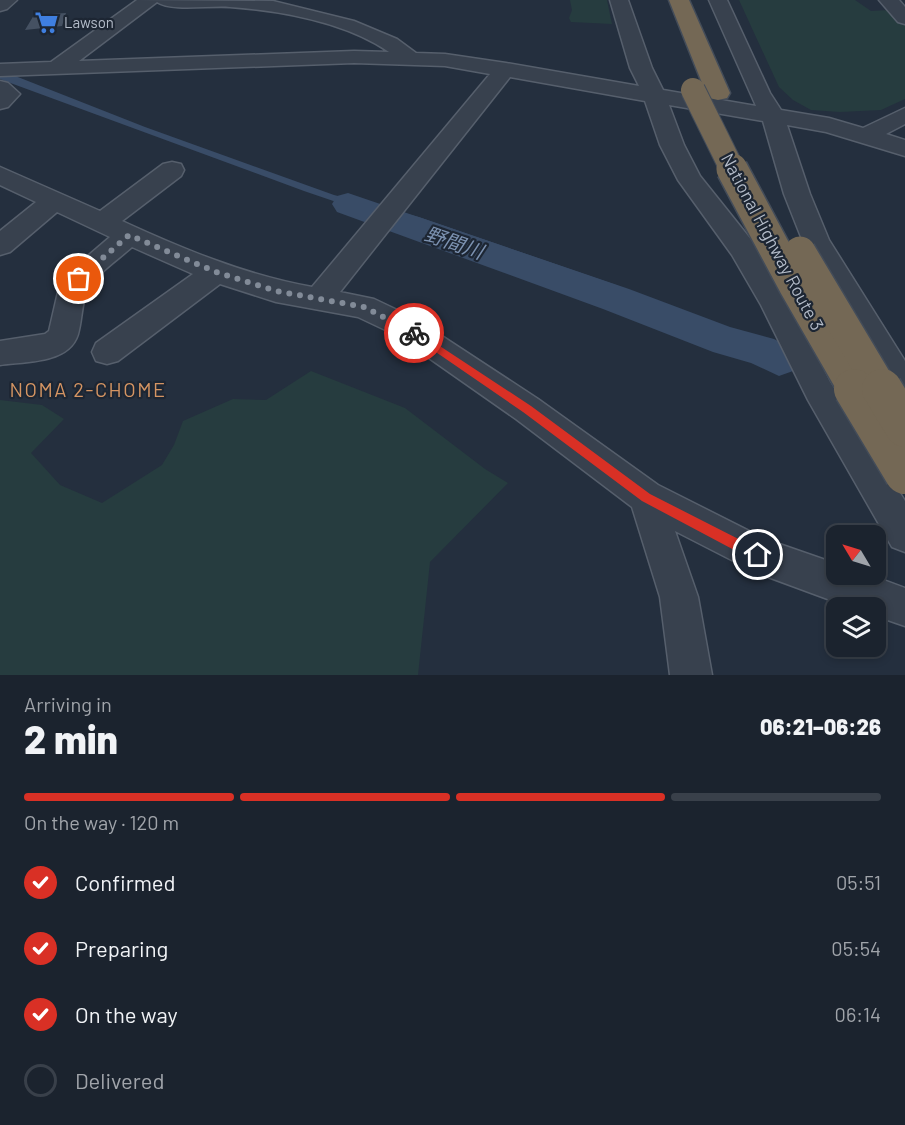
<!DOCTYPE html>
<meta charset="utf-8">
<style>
body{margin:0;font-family:Barlow,"Noto Sans JP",sans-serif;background:#242b36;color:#f1f3f6;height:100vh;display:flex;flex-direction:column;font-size:22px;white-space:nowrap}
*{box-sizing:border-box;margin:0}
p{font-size:20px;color:#a0a4aa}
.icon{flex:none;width:33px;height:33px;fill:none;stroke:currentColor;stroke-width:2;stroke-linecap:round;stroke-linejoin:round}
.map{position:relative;height:675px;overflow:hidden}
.drawer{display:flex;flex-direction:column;background:#1b232e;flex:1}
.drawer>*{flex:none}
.needle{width:39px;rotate:308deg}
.buttons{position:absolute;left:826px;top:525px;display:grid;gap:12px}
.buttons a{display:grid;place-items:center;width:60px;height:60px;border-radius:12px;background:#1b232e;box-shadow:0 3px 9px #0003,0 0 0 2px #39404a;font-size:30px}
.pin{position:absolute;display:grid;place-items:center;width:51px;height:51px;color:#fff;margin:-26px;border:3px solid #fff;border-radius:50%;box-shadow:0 2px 6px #0007}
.courier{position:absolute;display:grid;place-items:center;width:60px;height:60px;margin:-30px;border:4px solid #d93025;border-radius:50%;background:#fff;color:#222;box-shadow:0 2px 8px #0007}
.headline em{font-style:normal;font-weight:800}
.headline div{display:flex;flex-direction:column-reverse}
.headline{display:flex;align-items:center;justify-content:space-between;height:102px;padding:0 24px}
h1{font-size:39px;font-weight:800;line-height:45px}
.bar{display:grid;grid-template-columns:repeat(4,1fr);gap:9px 6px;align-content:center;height:72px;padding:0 24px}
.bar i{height:8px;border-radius:4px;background:#39404a}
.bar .current{background:#d93025}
.bar p{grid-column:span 4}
ol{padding:0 24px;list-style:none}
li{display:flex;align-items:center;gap:18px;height:66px}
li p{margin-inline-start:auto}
li .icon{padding:6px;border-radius:50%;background:#d93025;color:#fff;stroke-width:4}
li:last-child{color:#a0a4aa}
li i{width:33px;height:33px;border:3px solid #39404a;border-radius:50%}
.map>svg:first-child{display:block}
.green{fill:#263c3f}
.water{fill:#394c67}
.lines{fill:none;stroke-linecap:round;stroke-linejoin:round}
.river{fill:#394c67;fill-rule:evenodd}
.building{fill:#455162}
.minor-casing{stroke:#565f6c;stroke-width:3}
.highway-casing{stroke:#434c59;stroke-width:3}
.minor{fill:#38414e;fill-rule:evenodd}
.highway{fill:#746855;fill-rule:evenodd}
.highway-bridge-far2-casing{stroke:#434c59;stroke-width:26;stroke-linecap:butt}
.highway-bridge-far1-casing{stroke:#434c59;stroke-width:34;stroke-linecap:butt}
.highway-bridge-casing{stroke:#434c59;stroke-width:43;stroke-linecap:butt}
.highway-bridge-far2{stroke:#746855;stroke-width:24}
.highway-bridge-far1{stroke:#746855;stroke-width:31}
.highway-bridge{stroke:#746855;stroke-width:40}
.route{fill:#d93025}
.done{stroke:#828b98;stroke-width:6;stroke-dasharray:0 10.8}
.labels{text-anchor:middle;stroke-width:4.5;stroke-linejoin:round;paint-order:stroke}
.far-poi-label{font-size:15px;fill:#b4bcc9;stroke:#1d2633;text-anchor:start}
.street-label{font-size:18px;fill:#b4bcc9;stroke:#1d2633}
.water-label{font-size:20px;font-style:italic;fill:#7c92b1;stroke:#1d2633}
.neighbourhood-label{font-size:20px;letter-spacing:1.5px;fill:#d59563;stroke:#1d2633}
</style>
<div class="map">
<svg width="905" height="675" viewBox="0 0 905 675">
<rect width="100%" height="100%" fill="#242f3e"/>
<!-- green -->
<g class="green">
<path d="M 570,0 L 607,0 L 612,24 L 571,22 L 569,18 L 572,10 Z"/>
<path d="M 739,0 L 855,0 L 871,11 L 890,10 L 905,24 L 905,99 L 881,110 L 840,112 L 811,110 L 793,100 L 779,87 Z"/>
<path d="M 311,371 L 405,408 L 485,469 L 508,483 L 430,562 L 418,675 L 0,675 L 0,400 L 42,405 L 64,419 L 31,453 L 60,485 L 102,503 L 162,465 L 174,445 L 183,421 L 233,399 L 266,400 Z"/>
</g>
<!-- water -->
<path class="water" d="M 0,70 L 145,127 L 334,195 L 419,217 L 616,285 L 777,351 L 905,413 L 844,395 L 702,328 L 605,289 L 409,223 L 351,207 L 304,191 L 5,81 L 0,79 Z"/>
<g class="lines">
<!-- river -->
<path class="river" d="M 348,193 L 629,289 L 730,327 L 774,339 L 793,349 L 798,360 L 793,371 L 779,376 L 751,363 L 713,352 L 603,309 L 337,212 L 332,204 L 337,196 Z"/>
</g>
<!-- building -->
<path class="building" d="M 66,13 L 62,26 L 25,30 L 34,15 Z"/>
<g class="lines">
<defs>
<g id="minor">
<path d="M 0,0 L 17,0 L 7,9 L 0,11 Z"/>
<path d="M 137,0 L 273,1 L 354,21 L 397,39 L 416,53 L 445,54 L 506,63 L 639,86 L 630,68 L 610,0 L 628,0 L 652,68 L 663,90 L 756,106 L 709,0 L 727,0 L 770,93 L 781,110 L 829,118 L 863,128 L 905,108 L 905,124 L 886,134 L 905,140 L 905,156 L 826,132 L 787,125 L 810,194 L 829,240 L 905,361 L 905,401 L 894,397 L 803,242 L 784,194 L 763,121 L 669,105 L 684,145 L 700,176 L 752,241 L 784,294 L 830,382 L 905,501 L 905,552 L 892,547 L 808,400 L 761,305 L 732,255 L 678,180 L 660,145 L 645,101 L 510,77 L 340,292 L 374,299 L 416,319 L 538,399 L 658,485 L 765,539 L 837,564 L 837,574 L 867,574 L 905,588 L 905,626 L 876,616 L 876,608 L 852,608 L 757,573 L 675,531 L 698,597 L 712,675 L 670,675 L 660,597 L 632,507 L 516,419 L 396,335 L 358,317 L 276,302 L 220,284 L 118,361 L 107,364 L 96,361 L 92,352 L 96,343 L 193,274 L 132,247 C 120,258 95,275 88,289 C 82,300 82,318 79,330 C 73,364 27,361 0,365 L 0,341 L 45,334 L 49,331 L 58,292 L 69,272 L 110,237 L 57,212 L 10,252 L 0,255 L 0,231 L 36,202 L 0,185 L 0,167 L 100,211 L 163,164 L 172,162 L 181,164 L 184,170 L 181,176 L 122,221 C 183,249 245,275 312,287 L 490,74 L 445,66 L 354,63 L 0,76 L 0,64 L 51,62 ZM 157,2 C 172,12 211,5 230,7 C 282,11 345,22 389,52 L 354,51 L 79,61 Z"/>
<path d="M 879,0 L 899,0 L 905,7 L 905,24 L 898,22 Z"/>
<path d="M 0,81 L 8,83 L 20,94 L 8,107 L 0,109 Z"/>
</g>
<path id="highway" d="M 669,0 L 689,0 L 730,93 L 727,98 L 718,100 L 709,98 L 706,93 Z"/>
</defs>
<!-- minor casing -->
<use href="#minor" class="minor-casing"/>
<!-- highway casing -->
<use href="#highway" class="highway-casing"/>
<!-- minor -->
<use href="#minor" class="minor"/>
<!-- highway -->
<use href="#highway" class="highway"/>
<defs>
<path id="highway-bridge-far2" d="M 693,90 L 733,171"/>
<g id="highway-bridge-far1">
<path d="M 732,169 L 794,285 L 855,391"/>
<path d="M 800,252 L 883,391"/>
</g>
<g id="highway-bridge">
<path d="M 854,389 L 905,474"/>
<path d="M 882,389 L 905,427"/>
</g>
</defs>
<!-- highway-bridge-far2 casing -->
<use href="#highway-bridge-far2" class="highway-bridge-far2-casing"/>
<!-- highway-bridge-far1 casing -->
<use href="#highway-bridge-far1" class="highway-bridge-far1-casing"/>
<!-- highway-bridge casing -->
<use href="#highway-bridge" class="highway-bridge-casing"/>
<!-- highway-bridge-far2 -->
<use href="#highway-bridge-far2" class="highway-bridge-far2"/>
<!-- highway-bridge-far1 -->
<use href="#highway-bridge-far1" class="highway-bridge-far1"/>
<!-- highway-bridge -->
<use href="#highway-bridge" class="highway-bridge"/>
</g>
<!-- route -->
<path class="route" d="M 414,329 L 531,406 L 650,494 L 762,551 L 762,560 L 753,560 L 642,501 L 523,412 L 411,335 L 411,330 Z"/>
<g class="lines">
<!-- done -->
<path class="done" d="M 79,279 L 129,235 L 216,272 L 276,291 L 364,307 L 414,333"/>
</g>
<!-- icons -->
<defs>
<symbol id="supermarket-bare" viewBox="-9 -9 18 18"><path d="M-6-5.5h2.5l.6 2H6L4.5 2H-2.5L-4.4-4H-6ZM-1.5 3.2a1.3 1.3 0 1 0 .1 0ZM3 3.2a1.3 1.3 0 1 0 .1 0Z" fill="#3f7fe0" stroke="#1d2633" stroke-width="2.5" paint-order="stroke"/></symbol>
</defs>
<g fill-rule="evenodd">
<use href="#supermarket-bare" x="30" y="6" width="33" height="33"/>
</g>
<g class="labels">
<!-- far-poi labels -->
<g class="far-poi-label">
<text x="64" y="28">Lawson</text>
</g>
<!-- street labels -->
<g class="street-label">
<text transform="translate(772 242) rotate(62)" y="6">National Highway Route 3</text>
</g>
<!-- water labels -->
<g class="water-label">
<text transform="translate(454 243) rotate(19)" y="7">野間川</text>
</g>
<!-- neighbourhood labels -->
<g class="neighbourhood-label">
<text x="88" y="397">NOMA 2-CHOME</text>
</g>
</g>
</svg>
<div class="buttons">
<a><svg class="needle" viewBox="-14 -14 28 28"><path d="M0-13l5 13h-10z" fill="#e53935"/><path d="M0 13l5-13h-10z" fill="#a0a4aa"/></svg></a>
<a><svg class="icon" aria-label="layers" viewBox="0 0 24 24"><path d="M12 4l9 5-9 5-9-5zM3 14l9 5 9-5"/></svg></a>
</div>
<div class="pin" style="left:79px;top:279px;background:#ea580c"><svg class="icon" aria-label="bag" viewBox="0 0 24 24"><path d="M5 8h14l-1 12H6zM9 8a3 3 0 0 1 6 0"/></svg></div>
<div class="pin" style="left:758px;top:555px;background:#1f2937"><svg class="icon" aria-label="home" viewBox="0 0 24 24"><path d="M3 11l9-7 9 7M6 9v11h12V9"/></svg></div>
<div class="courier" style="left:414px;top:333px"><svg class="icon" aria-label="bike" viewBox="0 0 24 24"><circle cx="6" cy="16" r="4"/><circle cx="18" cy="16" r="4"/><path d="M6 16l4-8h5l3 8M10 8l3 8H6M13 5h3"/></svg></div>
</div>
<section class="drawer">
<div class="headline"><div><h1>2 min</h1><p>Arriving in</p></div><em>06:21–06:26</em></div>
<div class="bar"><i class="current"></i><i class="current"></i><i class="current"></i><i></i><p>On the way · 120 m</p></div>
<ol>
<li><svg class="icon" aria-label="check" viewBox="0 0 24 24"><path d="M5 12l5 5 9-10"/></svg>Confirmed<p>05:51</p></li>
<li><svg class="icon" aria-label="check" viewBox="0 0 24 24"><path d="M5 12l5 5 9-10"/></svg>Preparing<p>05:54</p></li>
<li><svg class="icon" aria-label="check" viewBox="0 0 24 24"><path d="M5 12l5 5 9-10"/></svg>On the way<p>06:14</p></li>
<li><i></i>Delivered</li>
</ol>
</section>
